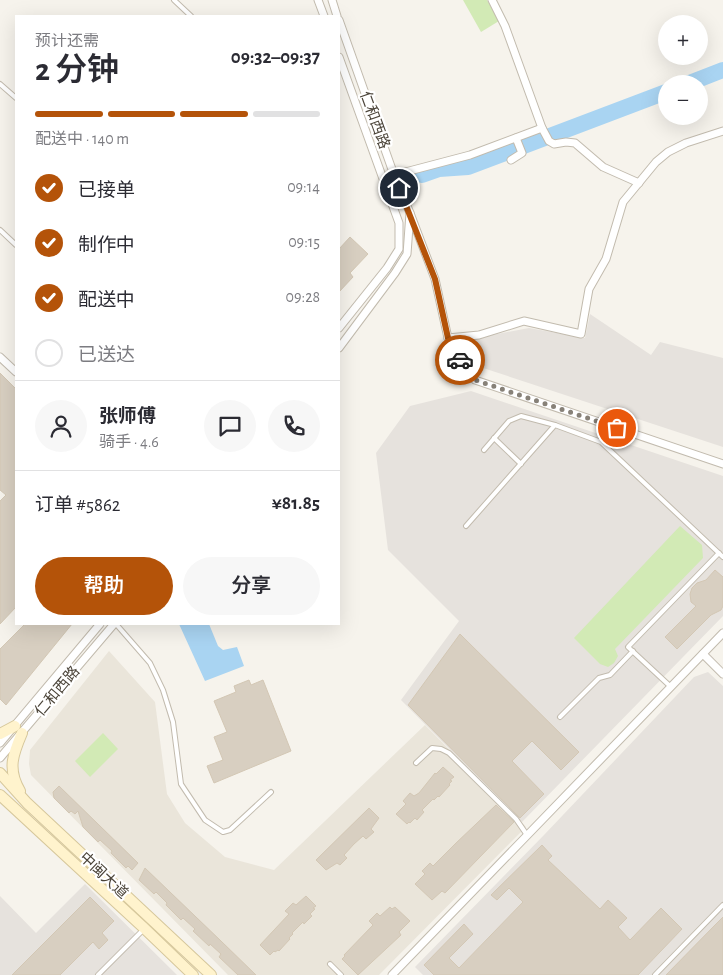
<!DOCTYPE html>
<html lang="zh">
<meta charset="utf-8">
<style>
body{margin:0;font-family:"Alegreya Sans","Noto Sans SC",sans-serif;background:#f7f7f7;color:#2b2b33;height:100vh;display:flex;flex-direction:column;font-size:19px;white-space:nowrap}
*{box-sizing:border-box;margin:0}
p{font-size:16px;color:#7c7c81}
.icon{flex:none;width:28px;height:28px;fill:none;stroke:currentColor;stroke-width:2;stroke-linecap:round;stroke-linejoin:round}
.map{position:relative;flex:1;overflow:hidden}
.details{position:absolute;left:15px;top:15px;width:325px;height:610px;display:flex;flex-direction:column;background:#fff;border-radius:0px;box-shadow:0 5px 20px #0002}
.details>*{flex:none}
.fabs{position:absolute;left:658px;top:15px;display:grid;gap:10px}
.fabs a{display:grid;place-items:center;width:50px;height:50px;border-radius:50%;background:#fff;box-shadow:0 5px 20px #0002;font-size:25px}
.pin{position:absolute;display:grid;place-items:center;width:42px;height:42px;color:#fff;margin:-21px;border:2px solid #fff;border-radius:50%;box-shadow:0 1px 5px #0007}
.courier{position:absolute;display:grid;place-items:center;width:50px;height:50px;margin:-25px;border:4px solid #b45309;border-radius:50%;background:#fff;color:#222;box-shadow:0 1px 6px #0007}
.headline em{font-style:normal;font-weight:600}
.headline div{display:flex;flex-direction:column-reverse}
.headline{display:flex;align-items:center;justify-content:space-between;height:85px;padding:0 20px}
h1{font-size:32px;font-weight:600;line-height:38px}
.bar{display:grid;grid-template-columns:repeat(4,1fr);gap:8px 5px;align-content:center;height:60px;padding:0 20px}
.bar i{height:6px;border-radius:4px;background:#e1e1e2}
.bar .on{background:#b45309}
.bar p{grid-column:span 4}
.line{display:flex;align-items:center;gap:12px;padding:0 20px;border-top:1px solid #e1e1e2}
.line div{flex:1}
.round{display:grid;place-items:center;flex:none;width:52px;height:52px;border-radius:26px;background:#f7f7f7}
ol{padding:0 20px;list-style:none}
li{display:flex;align-items:center;gap:15px;height:55px}
li p{margin-inline-start:auto}
li .icon{padding:5px;border-radius:50%;background:#b45309;color:#fff;stroke-width:4}
li:last-child{color:#7c7c81}
li i{width:28px;height:28px;border:2px solid #e1e1e2;border-radius:50%}
.action{display:flex;gap:10px;margin-top:auto;padding:10px 20px}
.action a{flex:1;height:58px;border-radius:30px;background:#b45309;color:#fff;font-size:20px;font-weight:600;line-height:58px;text-align:center}
.action a+a{background:#f7f7f7;color:#2b2b33}
.map>svg:first-child{display:block}
.residential{fill:#eae5da}
.industrial{fill:#e6e2dd}
.green{fill:#d2eab5}
.water{fill:#a9d4f2}
.lines{fill:none;stroke-linecap:round;stroke-linejoin:round}
.river{stroke:#a9d4f2;stroke-width:16}
.building{fill:#d8cfc1;stroke:#d3c7b4}
.lane-casing{stroke:#c2bbae;stroke-width:6}
.street-casing{stroke:#c2bbae;stroke-width:9}
.secondary-casing{stroke:#d6c79b;stroke-width:12}
.lane{stroke:#fff;stroke-width:4}
.street{stroke:#fff;stroke-width:7}
.secondary{stroke:#fff3cd;stroke-width:10}
.done{stroke:#878178;stroke-width:5;stroke-dasharray:0 9}
.route{stroke:#b45309;stroke-width:6}
.labels{text-anchor:middle;stroke-width:4.5;stroke-linejoin:round;paint-order:stroke}
.street-label{font-size:15px;fill:#4b4439;stroke:#fff}
</style>
<div class="map">
<svg width="723" height="975" viewBox="0 0 723 975">
<rect width="100%" height="100%" fill="#f6f3ec"/>
<!-- residential -->
<path class="residential" d="M 109,651 L 155,702 L 167,794 L 185,823 L 225,857 L 274,870 L 425,725 L 526,827 L 379,975 L 228,975 L 31,775 L 29,764 L 30,750 Z"/>
<!-- industrial -->
<g class="industrial">
<path d="M 590,314 L 651,355 L 660,342 L 723,358 L 723,447 L 477,366 L 466,340 L 529,328 L 585,338 Z"/>
<path d="M 471,391 L 723,476 L 723,616 L 522,822 L 401,700 L 459,621 L 388,550 L 376,453 L 410,406 Z"/>
<path d="M 708,672 L 723,686 L 723,975 L 423,975 L 415,967 L 544,835 L 694,677 Z"/>
<path d="M 85,884 L 177,975 L 0,975 L 0,896 L 36,933 Z"/>
</g>
<!-- green -->
<g class="green">
<path d="M 463,0 L 487,0 L 499,21 L 481,32 Z"/>
<path d="M 680,526 L 702,545 L 703,558 L 615,649 L 618,656 L 614,663 L 608,667 L 600,664 L 574,638 Z"/>
<path d="M 103,733 L 118,749 L 90,777 L 75,761 Z"/>
</g>
<!-- water -->
<path class="water" d="M 179,624 L 209,624 L 218,646 L 223,650 L 237,647 L 244,666 L 205,681 Z"/>
<g class="lines">
<!-- river -->
<g class="river">
<path d="M 687,84 L 723,70"/>
<path d="M 422,175 L 439,169 L 468,167 L 666,92"/>
</g>
</g>
<!-- building -->
<g class="building">
<path d="M 350,237 L 368,254 L 350,273 L 353,277 L 339,292 L 339,249 Z"/>
<path d="M 0,373 L 16,389 L 16,607 L 0,624 L 0,501 L 6,495 L 0,490 Z"/>
<path d="M 715,570 L 723,577 L 723,606 L 721,610 L 711,615 L 677,649 L 665,637 L 696,606 L 691,602 L 690,594 L 692,588 L 697,583 L 706,580 Z"/>
<path d="M 25,624 L 72,624 L 6,705 L 0,699 L 0,649 Z"/>
<path d="M 460,634 L 579,752 L 561,770 L 532,741 L 512,761 L 544,794 L 520,818 L 408,705 Z"/>
<path d="M 249,680 L 251,685 L 263,680 L 291,751 L 214,783 L 207,766 L 223,760 L 214,737 L 227,732 L 214,701 L 236,692 L 234,686 Z"/>
<path d="M 443,767 L 454,777 L 450,780 L 452,781 L 449,784 L 450,785 L 439,797 L 438,796 L 434,800 L 433,799 L 422,810 L 424,812 L 417,820 L 415,818 L 410,823 L 409,822 L 407,824 L 396,814 L 406,804 L 403,801 L 410,793 L 414,796 L 419,793 L 435,773 L 436,774 Z"/>
<path d="M 59,786 L 138,863 L 132,870 L 128,866 L 126,868 L 111,853 L 112,851 L 100,840 L 98,842 L 83,827 L 78,811 L 75,814 L 71,811 L 69,813 L 54,798 L 53,792 Z"/>
<path d="M 496,805 L 514,822 L 445,893 L 442,891 L 432,900 L 415,884 L 425,874 L 422,871 L 430,863 L 433,866 L 455,844 Z"/>
<path d="M 369,808 L 379,818 L 371,829 L 374,832 L 366,839 L 363,836 L 354,844 L 344,855 L 347,858 L 340,865 L 337,863 L 326,870 L 316,860 Z"/>
<path d="M 542,845 L 552,856 L 548,860 L 600,909 L 608,900 L 627,918 L 618,927 L 630,940 L 661,908 L 682,929 L 638,975 L 434,975 L 424,965 L 464,924 L 473,934 L 449,958 L 459,968 L 523,902 L 509,888 L 497,900 L 491,895 Z"/>
<path d="M 145,868 L 221,941 L 256,975 L 238,975 L 219,957 L 221,954 L 210,944 L 209,946 L 193,931 L 195,929 L 183,918 L 181,920 L 166,905 L 167,903 L 156,892 L 154,894 L 139,880 Z"/>
<path d="M 306,896 L 316,906 L 313,908 L 315,909 L 310,914 L 312,916 L 304,924 L 303,922 L 292,933 L 293,934 L 289,938 L 290,939 L 279,951 L 278,950 L 275,952 L 274,951 L 270,955 L 260,945 L 289,914 L 285,911 L 293,903 L 296,905 Z"/>
<path d="M 90,897 L 114,921 L 102,933 L 108,940 L 99,949 L 93,942 L 60,975 L 12,975 Z"/>
<path d="M 390,907 L 392,909 L 395,907 L 410,921 L 399,932 L 401,935 L 358,975 L 342,959 L 345,956 L 344,955 L 373,925 L 369,921 L 377,913 L 380,916 Z"/>
<path d="M 723,917 L 723,975 L 666,975 L 715,925 Z"/>
</g>
<g class="lines">
<defs>
<g id="lane">
<path d="M 174,0 L 191,16"/>
<path d="M 0,84 L 16,98"/>
<path d="M 0,230 L 16,245"/>
<path d="M 494,438 L 521,464"/>
<path d="M 484,450 L 509,421 L 521,416 L 555,425"/>
<path d="M 466,526 L 555,425 L 601,442 L 723,557"/>
<path d="M 116,624 L 150,663 L 163,690 L 173,722 L 181,784 L 205,820 L 223,832 L 230,830 L 271,792"/>
<path d="M 671,687 L 628,647 L 719,553"/>
<path d="M 560,717 L 599,678 L 610,675 L 633,651"/>
<path d="M 416,763 L 432,748 L 441,749 L 449,753 L 516,819 L 527,835"/>
<path d="M 330,964 L 341,975"/>
<path d="M 98,975 L 143,930"/>
<path d="M 655,975 L 723,905"/>
</g>
<g id="street">
<path d="M 318,0 L 324,16"/>
<path d="M 332,0 L 337,16"/>
<path d="M 339,20 L 394,175 L 410,213 L 407,254 L 395,273 L 339,348"/>
<path d="M 339,57 L 399,223 L 399,249 L 387,268 L 339,328"/>
<path d="M 542,128 L 549,141 L 554,144 L 566,142 L 575,143 L 603,167 L 639,183"/>
<path d="M 511,160 L 522,153 L 516,138"/>
<path d="M 394,175 L 470,155 L 542,128 L 505,26 L 492,0"/>
<path d="M 410,213 L 435,279 L 448,338 L 465,370 L 475,380 L 723,464"/>
<path d="M 448,338 L 479,335 L 524,321 L 581,334 L 589,289 L 606,259 L 623,202 L 656,162 L 668,152 L 686,143 L 723,131"/>
<path d="M 0,357 L 16,372"/>
<path d="M 703,654 L 723,674"/>
<path d="M 0,743 L 100,624"/>
<path d="M 0,758 L 114,624"/>
<path d="M 392,975 L 723,633"/>
</g>
<g id="secondary">
<path d="M 0,734 L 15,726"/>
<path d="M 0,773 L 27,803 L 211,975"/>
<path d="M 20,791 C 7,769 13,754 22,733"/>
<path d="M 0,795 L 144,928 L 193,975"/>
</g>
</defs>
<!-- lane casing -->
<use href="#lane" class="lane-casing"/>
<!-- street casing -->
<use href="#street" class="street-casing"/>
<!-- secondary casing -->
<use href="#secondary" class="secondary-casing"/>
<!-- lane -->
<use href="#lane" class="lane"/>
<!-- street -->
<use href="#street" class="street"/>
<!-- secondary -->
<use href="#secondary" class="secondary"/>
</g>
<g class="lines">
<!-- done -->
<path class="done" d="M 460,360 L 466,370 L 475,380 L 617,428"/>
<!-- route -->
<path class="route" d="M 399,188 L 435,279 L 448,338 L 460,360"/>
</g>
<g class="labels">
<!-- street labels -->
<g class="street-label">
<text transform="translate(375 120) rotate(70)" y="5">仁和西路</text>
<text transform="translate(57 691) rotate(-50)" y="5">仁和西路</text>
<text transform="translate(104 875) rotate(43)" y="5">中闽大道</text>
</g>
</g>
</svg>
<div class="fabs">
<a>+</a>
<a>−</a>
</div>
<div class="pin" style="left:617px;top:428px;background:#ea580c"><svg class="icon" aria-label="bag" viewBox="0 0 24 24"><path d="M5 8h14l-1 12H6zM9 8a3 3 0 0 1 6 0"/></svg></div>
<div class="pin" style="left:399px;top:188px;background:#1f2937"><svg class="icon" aria-label="home" viewBox="0 0 24 24"><path d="M3 11l9-7 9 7M6 9v11h12V9"/></svg></div>
<div class="courier" style="left:460px;top:360px"><svg class="icon" aria-label="car" viewBox="0 0 24 24"><path d="M5 17H2v-5l4-1 3-4h7l3 4 3 1v5h-3M9 17h6M6 11h13"/><circle cx="7" cy="17" r="2"/><circle cx="17" cy="17" r="2"/></svg></div>
<section class="details">
<div class="headline"><div><h1>2 分钟</h1><p>预计还需</p></div><em>09:32–09:37</em></div>
<div class="bar"><i class="on"></i><i class="on"></i><i class="on"></i><i></i><p>配送中 · 140 m</p></div>
<ol>
<li><svg class="icon" aria-label="check" viewBox="0 0 24 24"><path d="M5 12l5 5 9-10"/></svg>已接单<p>09:14</p></li>
<li><svg class="icon" aria-label="check" viewBox="0 0 24 24"><path d="M5 12l5 5 9-10"/></svg>制作中<p>09:15</p></li>
<li><svg class="icon" aria-label="check" viewBox="0 0 24 24"><path d="M5 12l5 5 9-10"/></svg>配送中<p>09:28</p></li>
<li><i></i>已送达</li>
</ol>
<div class="line" style="height:90px"><a class="round"><svg class="icon" aria-label="person" viewBox="0 0 24 24"><circle cx="12" cy="8" r="4"/><path d="M4 21q1-7 8-7t8 7"/></svg></a><div><b>张师傅</b><p>骑手 · 4.6</p></div><a class="round"><svg class="icon" aria-label="chat" viewBox="0 0 24 24"><path d="M4 5h16v11H9l-5 4z"/></svg></a><a class="round"><svg class="icon" aria-label="phone" viewBox="0 0 24 24"><path d="M5 4h4l2 5-3 2q2 4 5 5l2-3 5 2v4C11 20 4 13 5 4z"/></svg></a></div>
<div class="line" style="height:65px"><div>订单 #5862</div><b>¥81.85</b></div>
<div class="action"><a>帮助</a><a>分享</a></div>
</section>
</div>
